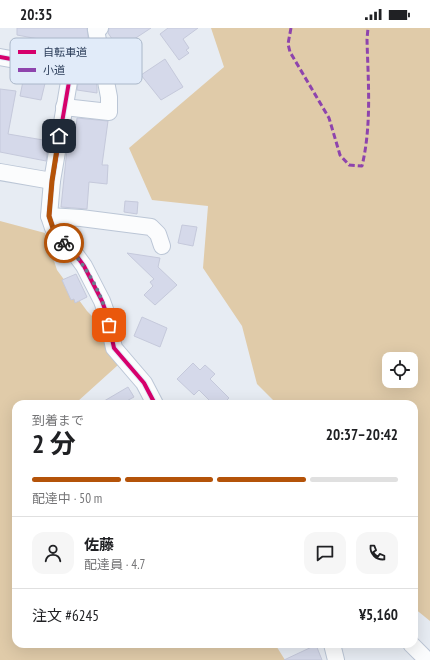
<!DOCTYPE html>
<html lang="ja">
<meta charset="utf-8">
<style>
body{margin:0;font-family:"PT Sans Narrow","Noto Sans JP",sans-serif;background:#f6f6f6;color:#202124;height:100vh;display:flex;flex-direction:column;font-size:15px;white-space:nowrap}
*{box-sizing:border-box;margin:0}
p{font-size:13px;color:#757577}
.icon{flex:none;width:22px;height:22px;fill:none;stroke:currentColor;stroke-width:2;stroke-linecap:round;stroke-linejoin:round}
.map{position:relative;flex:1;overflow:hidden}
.drawer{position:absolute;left:12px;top:372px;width:406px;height:248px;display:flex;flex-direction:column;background:#fff;border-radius:12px;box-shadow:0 4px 16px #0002}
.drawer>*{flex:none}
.fabs{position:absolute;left:382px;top:324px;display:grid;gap:8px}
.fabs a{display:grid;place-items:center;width:36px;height:36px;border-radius:8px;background:#fff;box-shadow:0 4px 16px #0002;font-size:20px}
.pin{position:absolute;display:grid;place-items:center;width:34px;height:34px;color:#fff;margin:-17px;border-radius:8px;box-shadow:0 2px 6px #0006}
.courier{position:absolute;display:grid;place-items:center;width:40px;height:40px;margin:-20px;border:3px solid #b45309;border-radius:50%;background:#fff;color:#222;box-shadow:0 1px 5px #0007}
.summary em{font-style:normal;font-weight:700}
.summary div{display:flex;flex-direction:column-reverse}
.summary{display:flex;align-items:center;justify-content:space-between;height:68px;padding:0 20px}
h1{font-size:26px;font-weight:700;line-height:30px}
.bar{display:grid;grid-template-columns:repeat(4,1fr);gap:6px 4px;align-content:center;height:48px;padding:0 20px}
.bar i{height:5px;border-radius:3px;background:#e0e0e0}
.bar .selected{background:#b45309}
.bar p{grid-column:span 4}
.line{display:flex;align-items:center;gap:10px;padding:0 20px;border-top:1px solid #e0e0e0}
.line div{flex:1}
.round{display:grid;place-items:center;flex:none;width:42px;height:42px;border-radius:12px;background:#f6f6f6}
.status{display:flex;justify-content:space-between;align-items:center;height:28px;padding:0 20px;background:#fff;direction:ltr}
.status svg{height:11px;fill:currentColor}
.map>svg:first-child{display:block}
.forest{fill:#e0cba9;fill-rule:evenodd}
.building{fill:#d5d9ea;stroke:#c5c9db}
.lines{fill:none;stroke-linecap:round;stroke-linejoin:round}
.street-casing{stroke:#bbc6d6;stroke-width:18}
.street{stroke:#fbfcfd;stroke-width:16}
.quiet{stroke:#8e44ad;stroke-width:3;stroke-dasharray:6 3;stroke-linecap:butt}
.cycleway-casing{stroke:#e1ebf9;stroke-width:6}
.cycleway{stroke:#d6006c;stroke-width:4}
.done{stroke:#6d7a8f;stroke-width:4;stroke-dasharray:0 7.2}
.route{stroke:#b45309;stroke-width:5}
.key{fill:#e1ebf9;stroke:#aab7c9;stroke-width:1}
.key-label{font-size:11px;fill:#2b3d59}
</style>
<div class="status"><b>20:35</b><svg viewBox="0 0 49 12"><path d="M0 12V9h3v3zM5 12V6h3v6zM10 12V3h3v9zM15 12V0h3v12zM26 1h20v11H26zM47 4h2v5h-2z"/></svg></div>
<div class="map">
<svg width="430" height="632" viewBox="0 0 430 632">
<rect width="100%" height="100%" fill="#e7ecf3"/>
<!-- forest -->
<g class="forest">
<path d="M 211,0 L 430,0 L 430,593 L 414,580 L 414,376 L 277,376 L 257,356 L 242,298 L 203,240 L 208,178 L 152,172 L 129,120 L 224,39 ZM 389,331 L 411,331 L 411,353 L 389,353 Z"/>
<path d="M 0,193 L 45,205 L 57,242 L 87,283 L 102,298 L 118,337 L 77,374 L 78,376 L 16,376 L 16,616 L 275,616 L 285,632 L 0,632 Z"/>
</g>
<!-- building -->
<g class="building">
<path d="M 17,0 L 87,0 L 89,16 L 88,25 L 75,24 L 76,18 L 17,7 Z"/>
<path d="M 109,0 L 151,0 L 119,21 L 108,5 Z"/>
<path d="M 168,0 L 198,0 L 183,11 L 189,20 L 186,22 L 189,25 L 179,32 L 160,6 Z"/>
<path d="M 165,31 L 183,59 L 161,72 L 141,47 Z"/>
<path d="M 25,43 L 47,47 L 41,72 L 20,68 Z"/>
<path d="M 95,46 L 97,59 L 97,65 L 77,62 L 78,55 Z"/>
<path d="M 0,61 L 16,63 L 8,106 L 49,113 L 46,133 L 0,124 Z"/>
<path d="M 77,90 L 108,93 L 102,137 L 108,137 L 107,156 L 89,154 L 87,181 L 61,179 L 67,121 L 74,121 Z"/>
<path d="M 125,173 L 138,174 L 137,186 L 124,184 Z"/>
<path d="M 182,197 L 197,199 L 193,218 L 178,215 Z"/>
<path d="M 127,225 L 160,230 L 158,239 L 177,257 L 155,277 L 144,267 L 153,258 L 150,254 L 154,251 Z"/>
<path d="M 76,246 L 87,269 L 75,275 L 74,271 L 71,272 L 62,252 Z"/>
<path d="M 142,289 L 167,300 L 160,319 L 134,308 Z"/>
<path d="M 193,335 L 200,342 L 205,337 L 215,346 L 210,351 L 229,370 L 223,376 L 213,376 L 199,362 L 194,367 L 177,351 Z"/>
<path d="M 128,359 L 134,369 L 121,376 L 99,376 Z"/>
<path d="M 316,617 L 322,632 L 284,632 Z"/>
</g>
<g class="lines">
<defs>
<g id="street">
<path d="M 0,29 L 71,42 L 52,153 L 49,188 L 53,200 L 76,227 L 84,238 L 102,273 L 107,287 L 114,320 L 144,355 L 155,376"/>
<path d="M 64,79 L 109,84 L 109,69 L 96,2 L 100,0"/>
<path d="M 0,144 L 52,153"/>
<path d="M 49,188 L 81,190 L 151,199 L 158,206 L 162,218"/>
<path d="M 332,616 L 336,632"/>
<path d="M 411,616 L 427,632"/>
</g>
</defs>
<!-- street casing -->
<use href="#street" class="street-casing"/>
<!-- street -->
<use href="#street" class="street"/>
<!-- quiet -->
<path class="quiet" d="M 291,0 L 288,16 L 290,24 L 329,90 L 340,127 L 349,137 L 362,138 C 372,96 368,53 367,11 L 368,0"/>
<defs>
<path id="cycleway" d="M 0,29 L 71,42 L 52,153 L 49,188 L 53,200 L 76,227 L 84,238 L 102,273 L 107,287 L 114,320 L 144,355 L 155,376"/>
</defs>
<!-- cycleway casing -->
<use href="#cycleway" class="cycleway-casing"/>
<!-- cycleway -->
<use href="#cycleway" class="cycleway"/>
</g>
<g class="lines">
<!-- done -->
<path class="done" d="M 64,215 C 85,235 104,268 109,297"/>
<!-- route -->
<path class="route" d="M 59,108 L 52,153 L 49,188 L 53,200 L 64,215"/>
</g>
<!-- legend -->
<rect x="10" y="10" width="132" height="46" rx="6" class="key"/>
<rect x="18" y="22" width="18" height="4" fill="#d6006c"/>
<rect x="18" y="40" width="18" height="4" fill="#8e44ad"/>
<g class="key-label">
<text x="43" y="28">自転車道</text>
<text x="43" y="46">小道</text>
</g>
</svg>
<div class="fabs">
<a><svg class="icon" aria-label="locate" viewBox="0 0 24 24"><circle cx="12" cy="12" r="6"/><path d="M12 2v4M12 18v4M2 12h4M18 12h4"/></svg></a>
</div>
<div class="pin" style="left:109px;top:297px;background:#ea580c"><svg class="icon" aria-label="bag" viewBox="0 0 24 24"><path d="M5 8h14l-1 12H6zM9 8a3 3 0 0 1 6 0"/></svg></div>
<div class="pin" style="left:59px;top:108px;background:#1f2937"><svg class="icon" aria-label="home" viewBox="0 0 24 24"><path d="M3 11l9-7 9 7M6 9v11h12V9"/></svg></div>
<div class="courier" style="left:64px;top:215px"><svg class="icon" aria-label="bike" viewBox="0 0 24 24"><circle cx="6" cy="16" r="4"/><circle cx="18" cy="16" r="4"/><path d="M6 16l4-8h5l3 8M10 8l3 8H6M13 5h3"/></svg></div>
<section class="drawer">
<div class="summary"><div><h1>2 分</h1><p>到着まで</p></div><em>20:37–20:42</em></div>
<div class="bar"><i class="selected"></i><i class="selected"></i><i class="selected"></i><i></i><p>配達中 · 50 m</p></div>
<div class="line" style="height:72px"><a class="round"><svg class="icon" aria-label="person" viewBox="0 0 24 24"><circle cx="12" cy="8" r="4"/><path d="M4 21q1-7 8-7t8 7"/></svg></a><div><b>佐藤</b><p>配達員 · 4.7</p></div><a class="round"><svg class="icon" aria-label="chat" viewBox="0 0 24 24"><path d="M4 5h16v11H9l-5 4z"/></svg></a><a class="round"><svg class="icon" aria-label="phone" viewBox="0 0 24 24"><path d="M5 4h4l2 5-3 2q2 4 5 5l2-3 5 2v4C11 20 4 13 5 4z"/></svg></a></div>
<div class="line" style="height:52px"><div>注文 #6245</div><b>¥5,160</b></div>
</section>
</div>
